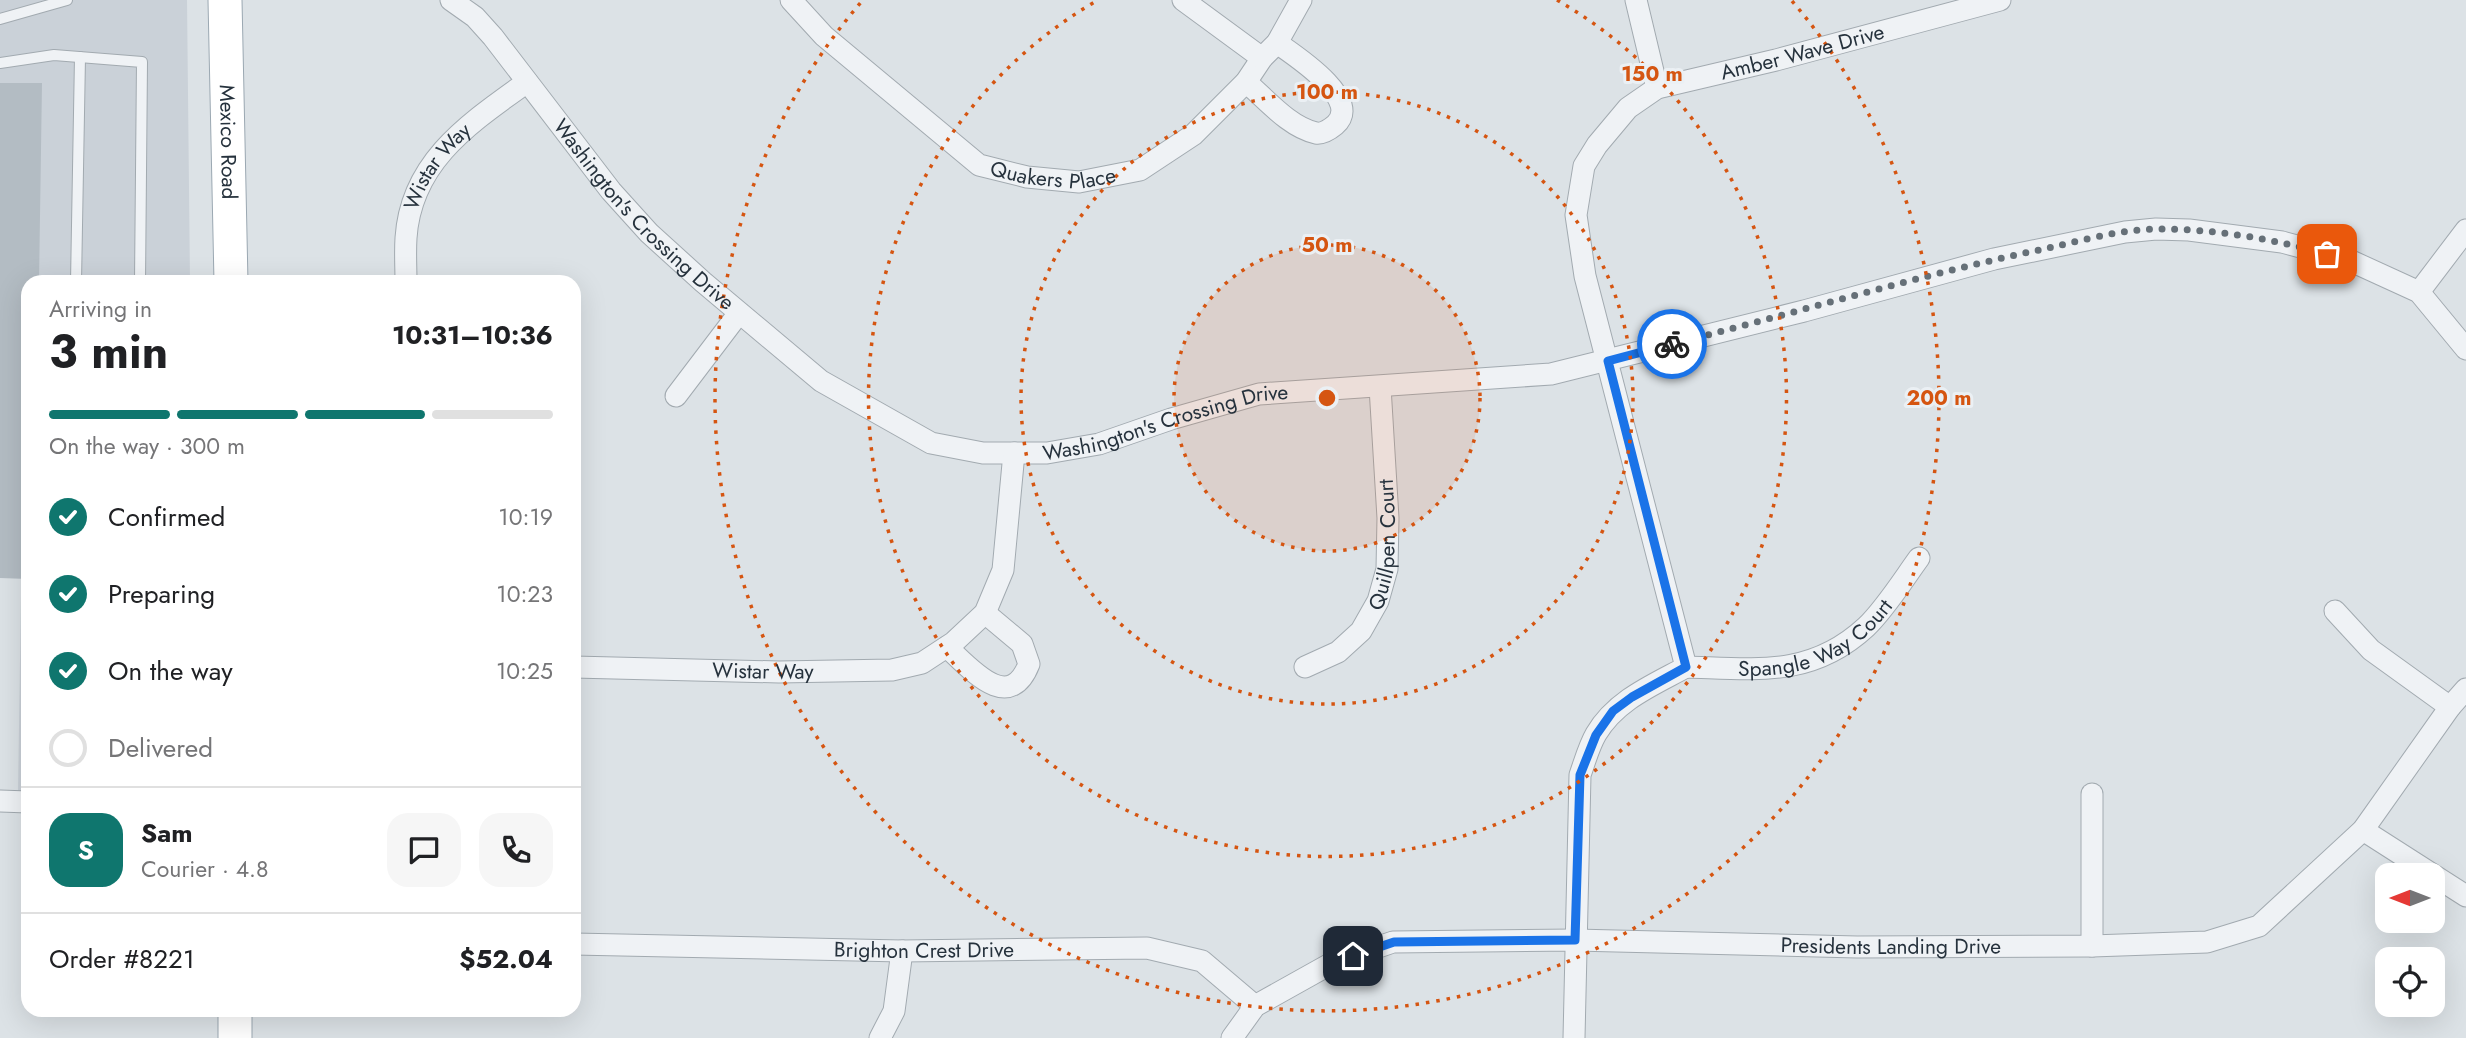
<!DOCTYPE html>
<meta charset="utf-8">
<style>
body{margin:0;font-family:Jost,sans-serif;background:#f6f6f6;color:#202124;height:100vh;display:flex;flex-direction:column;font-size:26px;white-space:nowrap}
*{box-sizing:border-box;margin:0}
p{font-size:23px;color:#757577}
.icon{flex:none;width:38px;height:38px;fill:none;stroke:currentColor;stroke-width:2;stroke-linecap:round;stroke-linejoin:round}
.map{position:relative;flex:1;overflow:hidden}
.details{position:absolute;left:21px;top:275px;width:560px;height:742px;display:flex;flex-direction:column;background:#fff;border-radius:21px;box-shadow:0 7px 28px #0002}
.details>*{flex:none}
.needle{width:46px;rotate:270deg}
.controls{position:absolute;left:2375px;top:863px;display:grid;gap:14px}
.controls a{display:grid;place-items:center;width:70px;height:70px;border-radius:14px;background:#fff;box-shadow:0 7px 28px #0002;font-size:35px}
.pin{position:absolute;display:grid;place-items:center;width:60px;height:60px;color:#fff;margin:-30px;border-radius:14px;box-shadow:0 4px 10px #0006}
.courier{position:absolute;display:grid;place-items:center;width:70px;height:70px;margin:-35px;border:5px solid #1a73e8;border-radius:50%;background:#fff;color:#222;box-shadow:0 2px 9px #0007}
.headline em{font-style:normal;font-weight:700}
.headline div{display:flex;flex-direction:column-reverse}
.headline{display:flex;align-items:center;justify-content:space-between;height:119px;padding:0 28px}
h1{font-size:46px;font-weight:700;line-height:52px}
.bar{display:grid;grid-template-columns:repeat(4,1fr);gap:10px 7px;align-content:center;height:84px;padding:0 28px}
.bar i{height:9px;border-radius:5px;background:#e0e0e0}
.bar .active{background:#0f766e}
.bar p{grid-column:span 4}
.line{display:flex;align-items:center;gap:18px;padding:0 28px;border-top:2px solid #e0e0e0}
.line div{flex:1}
.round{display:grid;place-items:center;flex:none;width:74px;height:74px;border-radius:21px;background:#f6f6f6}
ol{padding:0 28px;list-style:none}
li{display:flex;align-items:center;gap:21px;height:77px}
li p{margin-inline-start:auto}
li .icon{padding:7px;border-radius:50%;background:#0f766e;color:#fff;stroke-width:4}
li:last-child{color:#757577}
li i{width:38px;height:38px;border:4px solid #e0e0e0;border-radius:50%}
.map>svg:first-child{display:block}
.built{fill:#cad1d8}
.building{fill:#b3bcc3}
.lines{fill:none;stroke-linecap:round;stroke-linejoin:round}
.lane-casing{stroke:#a2aab0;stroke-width:12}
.street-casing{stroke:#a2aab0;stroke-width:23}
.primary-casing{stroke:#9ba8b2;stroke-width:35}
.lane{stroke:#eff2f5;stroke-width:10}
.street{stroke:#eff2f5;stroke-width:21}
.primary{stroke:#fff;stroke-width:33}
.done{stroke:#667078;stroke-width:7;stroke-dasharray:0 12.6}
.route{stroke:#1a73e8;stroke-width:9}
.ring{fill:none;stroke:#d55511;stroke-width:3.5;stroke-dasharray:3.5 7}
.labels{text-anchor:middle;stroke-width:6;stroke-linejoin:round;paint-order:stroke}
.street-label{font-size:21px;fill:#26323d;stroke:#ebf0f4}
.centre{fill:#d55511;stroke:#ebf0f4;stroke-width:3.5}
.ring-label{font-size:21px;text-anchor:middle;font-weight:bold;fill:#d55511;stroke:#ebf0f4;stroke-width:6;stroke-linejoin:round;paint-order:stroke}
</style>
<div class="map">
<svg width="2466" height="1038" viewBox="0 0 2466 1038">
<rect width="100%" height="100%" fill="#dce2e6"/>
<!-- built -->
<g class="built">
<path d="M 0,0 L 187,0 L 190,282 L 28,282 L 0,298 Z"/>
<path d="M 21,595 L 28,595 L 28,792 L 18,792 Z"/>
</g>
<!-- building -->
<path class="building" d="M 0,83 L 42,83 L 39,282 L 28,282 L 28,579 L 0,578 Z"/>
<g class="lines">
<defs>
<g id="lane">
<path d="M 0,19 L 67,0"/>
<path d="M 0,63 L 54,55 L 142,62 L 140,282"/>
<path d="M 76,282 L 80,57"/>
</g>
<g id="street">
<path id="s1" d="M 451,0 L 475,17 L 493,37 L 611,191 L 649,233 L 703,282 L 821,381 L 931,443 L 983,453 L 1047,453 L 1099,444 L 1171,419 L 1259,394 L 1551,374 L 1804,311 L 1994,259 L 2125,232 L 2156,229 L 2189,230 L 2282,242 L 2349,260 L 2419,292 L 2466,349"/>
<path id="s2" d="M 791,0 L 824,36 L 979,165 L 1027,177 L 1079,182 L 1140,170 L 1193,135 L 1246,82 L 1262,58 L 1277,43 L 1301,0"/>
<path d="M 1183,0 L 1262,58"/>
<path d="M 1636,0 L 1657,88"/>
<path d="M 1246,82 C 1266,99 1289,127 1316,133 C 1323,134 1329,130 1335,125 C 1364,100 1294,55 1277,43"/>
<path id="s3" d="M 406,282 C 406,267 405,253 406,238 C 411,161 470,123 527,82"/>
<path d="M 2419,292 L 2466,230"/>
<path d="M 676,396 L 739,313"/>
<path d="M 2335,611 L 2371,650 L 2450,707"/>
<path d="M 947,647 C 970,668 1009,715 1029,664 L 1022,644 L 985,613"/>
<path id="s4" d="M 574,667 L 779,672 L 892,670 L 922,663 L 954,642 L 985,613 L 1003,570 L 1014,453"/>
<path id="s5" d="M 1305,667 L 1338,652 L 1361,631 L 1378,601 L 1387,569 L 1388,518 L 1380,387"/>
<path id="s6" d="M 1686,667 C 1755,669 1811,678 1866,627 C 1885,609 1903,580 1919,558"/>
<path d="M 2092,794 L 2092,946"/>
<path d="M 0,801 L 28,802"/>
<path d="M 2363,830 L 2466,896"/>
<path id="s7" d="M 574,944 L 902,951 L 1147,948 L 1202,961 L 1255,1006"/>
<path d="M 880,1038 L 894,1011 L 902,951"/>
<path id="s8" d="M 1232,1038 L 1255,1006 L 1332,963 L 1393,942 L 1575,940 L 1857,947 L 2092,946 L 2207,942 L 2259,926 L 2363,830 L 2450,707 L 2466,689"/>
<path id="s9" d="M 1574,1038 L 1580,775 C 1585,761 1589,746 1596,734 C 1616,700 1653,685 1686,667 L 1585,276 L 1576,215 L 1584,166 L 1597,145 L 1628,108 L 1657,88 L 1776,60 L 2000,0"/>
</g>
<g id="primary">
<path id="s10" d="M 225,0 L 231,282"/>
<path d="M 235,1038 L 235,1010"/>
</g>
</defs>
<!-- lane casing -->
<use href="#lane" class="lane-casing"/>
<!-- street casing -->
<use href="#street" class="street-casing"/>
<!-- primary casing -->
<use href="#primary" class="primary-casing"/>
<!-- lane -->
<use href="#lane" class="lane"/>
<!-- street -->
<use href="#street" class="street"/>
<!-- primary -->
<use href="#primary" class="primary"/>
</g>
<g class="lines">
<!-- done -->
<path class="done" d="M 1672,344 C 1796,313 1919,275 2044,249 C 2081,241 2120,229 2159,229 C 2215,229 2273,239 2327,254"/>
<!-- route -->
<path class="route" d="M 1353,956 L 1394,942 L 1575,940 L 1580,775 L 1596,735 L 1613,711 L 1632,697 L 1686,667 L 1608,361 L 1672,344"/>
</g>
<!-- distance rings -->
<circle cx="1327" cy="398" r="153" fill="#d55511" fill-opacity=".12"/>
<g class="ring">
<circle cx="1327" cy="398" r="153"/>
<circle cx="1327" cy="398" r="306"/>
<path d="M1557 0A459 459 0 1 1 1098 0"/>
<path d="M1792 1A612 612 0 1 1 862 1"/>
</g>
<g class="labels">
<!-- street labels -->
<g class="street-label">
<text dy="7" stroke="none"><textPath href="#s9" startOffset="1194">Amber Wave Drive</textPath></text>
<text dy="7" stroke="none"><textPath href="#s10" startOffset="142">Mexico Road</textPath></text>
<text dy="7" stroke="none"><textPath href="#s3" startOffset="124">Wistar Way</textPath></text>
<text dy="7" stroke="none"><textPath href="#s2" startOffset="326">Quakers Place</textPath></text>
<text dy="7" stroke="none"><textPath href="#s1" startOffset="290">Washington's Crossing Drive</textPath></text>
<text dy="7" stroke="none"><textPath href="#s1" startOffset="900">Washington's Crossing Drive</textPath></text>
<text dy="7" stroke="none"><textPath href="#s5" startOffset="159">Quillpen Court</textPath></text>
<text dy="7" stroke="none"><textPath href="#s6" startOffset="138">Spangle Way Court</textPath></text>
<text dy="7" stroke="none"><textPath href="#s4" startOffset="189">Wistar Way</textPath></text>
<text dy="7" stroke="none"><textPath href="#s8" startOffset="690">Presidents Landing Drive</textPath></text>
<text dy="7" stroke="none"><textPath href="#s7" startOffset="350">Brighton Crest Drive</textPath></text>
</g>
</g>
<circle cx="1327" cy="398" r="10" class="centre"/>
<g class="ring-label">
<text x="1652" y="81">150 m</text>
<text x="1327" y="99">100 m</text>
<text x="1327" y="252">50 m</text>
<text x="1939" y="405">200 m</text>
</g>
</svg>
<div class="controls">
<a><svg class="needle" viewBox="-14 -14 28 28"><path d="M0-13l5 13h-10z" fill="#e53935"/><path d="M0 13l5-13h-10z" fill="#757577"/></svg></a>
<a><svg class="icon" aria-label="locate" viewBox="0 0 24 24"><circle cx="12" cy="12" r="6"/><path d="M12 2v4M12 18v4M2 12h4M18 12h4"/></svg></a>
</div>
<div class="pin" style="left:2327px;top:254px;background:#ea580c"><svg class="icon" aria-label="bag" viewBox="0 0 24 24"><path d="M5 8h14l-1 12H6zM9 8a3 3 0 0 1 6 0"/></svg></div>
<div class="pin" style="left:1353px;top:956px;background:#1f2937"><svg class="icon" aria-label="home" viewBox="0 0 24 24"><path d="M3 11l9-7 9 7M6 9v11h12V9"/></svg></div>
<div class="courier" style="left:1672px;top:344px"><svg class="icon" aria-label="bike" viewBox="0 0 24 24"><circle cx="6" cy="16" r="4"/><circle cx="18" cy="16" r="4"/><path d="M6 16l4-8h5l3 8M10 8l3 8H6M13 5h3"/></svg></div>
<section class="details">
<div class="headline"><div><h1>3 min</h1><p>Arriving in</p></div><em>10:31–10:36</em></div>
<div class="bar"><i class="active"></i><i class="active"></i><i class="active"></i><i></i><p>On the way · 300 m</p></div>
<ol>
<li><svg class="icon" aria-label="check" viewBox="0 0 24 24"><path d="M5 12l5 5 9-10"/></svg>Confirmed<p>10:19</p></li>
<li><svg class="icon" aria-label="check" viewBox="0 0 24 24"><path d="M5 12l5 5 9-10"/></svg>Preparing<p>10:23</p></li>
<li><svg class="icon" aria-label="check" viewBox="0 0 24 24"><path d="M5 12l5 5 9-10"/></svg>On the way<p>10:25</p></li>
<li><i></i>Delivered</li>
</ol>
<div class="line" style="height:126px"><b class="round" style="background:#0f766e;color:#fff">S</b><div><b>Sam</b><p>Courier · 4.8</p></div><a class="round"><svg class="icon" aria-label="chat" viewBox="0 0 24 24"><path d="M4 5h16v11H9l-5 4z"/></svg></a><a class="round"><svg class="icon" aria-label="phone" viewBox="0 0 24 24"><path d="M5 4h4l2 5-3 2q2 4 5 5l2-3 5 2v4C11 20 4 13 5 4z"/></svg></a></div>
<div class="line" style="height:91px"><div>Order #8221</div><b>$52.04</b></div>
</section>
</div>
